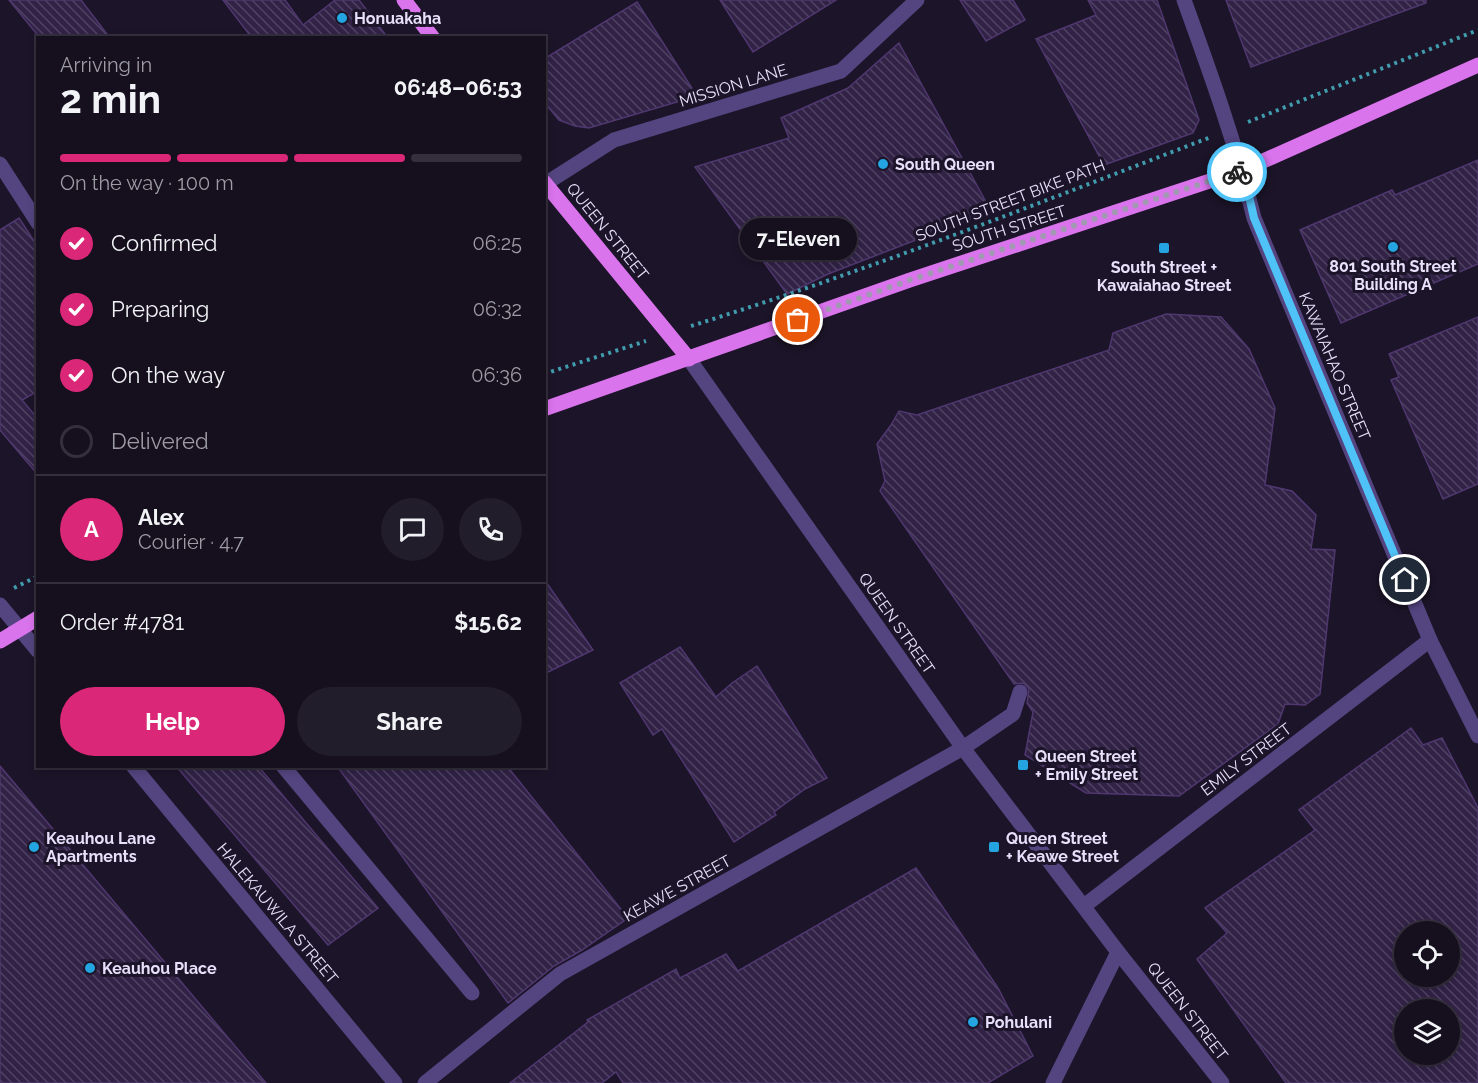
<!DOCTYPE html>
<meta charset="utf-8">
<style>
body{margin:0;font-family:Raleway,sans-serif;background:#221d2b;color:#f1f3f6;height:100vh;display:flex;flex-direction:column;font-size:22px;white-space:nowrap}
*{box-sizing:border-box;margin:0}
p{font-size:20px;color:#9d9ca4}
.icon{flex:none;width:33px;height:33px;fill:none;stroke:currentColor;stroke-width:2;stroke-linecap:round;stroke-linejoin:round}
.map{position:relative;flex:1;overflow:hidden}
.side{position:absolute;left:36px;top:36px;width:510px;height:732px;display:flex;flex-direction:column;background:#150f1e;border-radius:0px;box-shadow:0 3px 9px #0003,0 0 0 2px #342f3c}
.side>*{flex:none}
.buttons{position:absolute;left:1394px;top:921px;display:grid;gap:12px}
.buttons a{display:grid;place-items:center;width:66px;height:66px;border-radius:50%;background:#150f1e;box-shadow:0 3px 9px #0003,0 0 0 2px #342f3c;font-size:30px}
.pin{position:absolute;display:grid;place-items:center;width:51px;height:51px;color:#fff;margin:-26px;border:3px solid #fff;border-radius:50%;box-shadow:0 2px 6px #0007}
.courier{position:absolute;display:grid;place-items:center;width:60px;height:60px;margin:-30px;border:4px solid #4fc3f7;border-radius:50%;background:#fff;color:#222;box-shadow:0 2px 8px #0007}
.bubble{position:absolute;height:42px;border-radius:21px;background:#150f1e;box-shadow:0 3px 9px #0003,0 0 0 2px #342f3c;font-size:20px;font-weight:700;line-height:42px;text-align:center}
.head em{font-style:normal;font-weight:700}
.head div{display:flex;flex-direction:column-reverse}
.head{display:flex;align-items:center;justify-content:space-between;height:102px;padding:0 24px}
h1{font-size:39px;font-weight:700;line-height:45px}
.bar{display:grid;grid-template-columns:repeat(4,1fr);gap:9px 6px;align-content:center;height:72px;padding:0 24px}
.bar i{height:8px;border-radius:4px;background:#342f3c}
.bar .current{background:#db2777}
.bar p{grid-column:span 4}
.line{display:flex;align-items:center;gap:15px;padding:0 24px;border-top:2px solid #342f3c}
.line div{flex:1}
.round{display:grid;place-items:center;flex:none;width:63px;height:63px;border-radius:32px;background:#221d2b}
ol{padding:0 24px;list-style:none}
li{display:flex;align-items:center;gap:18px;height:66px}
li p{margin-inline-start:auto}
li .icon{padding:6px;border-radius:50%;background:#db2777;color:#fff;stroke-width:4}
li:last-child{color:#9d9ca4}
li i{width:33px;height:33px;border:3px solid #342f3c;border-radius:50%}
.primary-button{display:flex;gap:12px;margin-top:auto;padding:12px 24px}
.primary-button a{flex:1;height:69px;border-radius:36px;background:#db2777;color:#fff;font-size:24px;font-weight:700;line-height:69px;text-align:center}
.primary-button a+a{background:#221d2b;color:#f1f3f6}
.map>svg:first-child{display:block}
.building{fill:url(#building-back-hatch);stroke:#4f376f;stroke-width:1.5;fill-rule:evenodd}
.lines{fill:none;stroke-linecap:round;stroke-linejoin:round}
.path{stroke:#419cad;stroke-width:4;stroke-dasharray:3 4.5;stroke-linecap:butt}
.minor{stroke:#544580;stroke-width:15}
.major{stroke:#da74ed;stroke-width:15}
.done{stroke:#a198b1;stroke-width:6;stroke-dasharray:0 10.8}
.route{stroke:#4fc3f7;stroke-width:8}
.poi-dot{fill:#24a5e2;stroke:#1c1428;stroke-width:2}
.labels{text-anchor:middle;stroke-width:6;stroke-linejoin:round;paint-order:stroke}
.poi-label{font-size:16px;font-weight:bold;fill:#e8dffb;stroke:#1c1428;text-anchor:start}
.street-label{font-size:16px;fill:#e8dffb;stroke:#1c1428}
</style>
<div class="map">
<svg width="1478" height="1083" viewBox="0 0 1478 1083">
<defs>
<pattern id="building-back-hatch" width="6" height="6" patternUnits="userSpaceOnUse" patternTransform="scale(1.5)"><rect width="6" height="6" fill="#312246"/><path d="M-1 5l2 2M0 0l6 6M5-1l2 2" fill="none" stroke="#4f4262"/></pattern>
</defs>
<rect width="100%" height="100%" fill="#1c1428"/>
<!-- building -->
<g class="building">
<path d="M 9,0 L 81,0 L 110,38 L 40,38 Z"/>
<path d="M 223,0 L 285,0 L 303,25 L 335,0 L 359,0 L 388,38 L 252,38 Z"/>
<path d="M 720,0 L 836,0 L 753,52 Z"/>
<path d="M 960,0 L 1013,0 L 1025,20 L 986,41 Z"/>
<path d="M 1088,0 L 1157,0 L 1199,120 L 1193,133 L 1104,165 L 1036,39 L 1096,15 Z"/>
<path d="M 1226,0 L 1426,0 L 1426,3 L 1251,67 Z"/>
<path d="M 637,2 L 697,96 L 589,128 L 575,126 L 559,120 L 544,102 L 544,59 Z"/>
<path d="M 899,43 L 991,211 L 828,274 L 787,294 L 695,167 L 789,138 L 781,118 L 848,88 Z"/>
<path d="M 1478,160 L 1478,264 L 1341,323 L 1300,230 L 1392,190 L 1395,195 Z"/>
<path d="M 19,218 L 38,247 L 38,391 L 22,400 L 38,419 L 38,475 L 0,430 L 0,230 Z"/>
<path d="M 1166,314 L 1221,317 L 1249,349 L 1275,408 L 1265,485 L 1292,491 L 1316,515 L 1311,549 L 1335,550 L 1320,694 L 1305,705 L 1285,704 L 1278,724 L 1179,796 L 1086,793 L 1025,755 L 1033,712 L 1027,703 L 1029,689 L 1023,683 L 1014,684 L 880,491 L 885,481 L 877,444 L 891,425 L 899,411 L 917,415 L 1109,350 L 1113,333 Z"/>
<path d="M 1478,317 L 1478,484 L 1443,499 L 1391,380 L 1399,377 L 1389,354 Z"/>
<path d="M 544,579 L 593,650 L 544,674 Z"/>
<path d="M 680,647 L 716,697 L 732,683 L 757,666 L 827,778 L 805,789 L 774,812 L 776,815 L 734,842 L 662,729 L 653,735 L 620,683 Z"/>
<path d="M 1411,728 L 1423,745 L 1442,738 L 1478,808 L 1478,1083 L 1286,1083 L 1197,959 L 1227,933 L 1205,908 L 1315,830 L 1299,810 ZM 1404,932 L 1449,932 L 1449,976 L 1404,976 ZM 1404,1010 L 1449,1010 L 1449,1054 L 1404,1054 Z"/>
<path d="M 0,766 L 266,1083 L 0,1083 Z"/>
<path d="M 176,766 L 258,766 L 378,908 L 328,945 Z"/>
<path d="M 337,766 L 507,766 L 628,918 L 582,950 L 554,966 L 508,1003 Z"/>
<path d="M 916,868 L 998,988 L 1033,1056 L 988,1083 L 623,1083 L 616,1072 L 602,1083 L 510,1083 L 588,1022 L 587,1020 L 676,969 L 680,978 L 726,954 L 738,971 Z"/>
</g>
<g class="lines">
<!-- path -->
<g class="path">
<path d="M 1248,122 L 1478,30"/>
<path d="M 691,326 C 867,271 1039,203 1211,137"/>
<path d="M 544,374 L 646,341"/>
<path d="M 14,588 L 38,576"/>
</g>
<!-- minor -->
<g class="minor">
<path d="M 1184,0 C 1210,72 1236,144 1254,218 L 1430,640 L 1478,736"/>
<path d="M 0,164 L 38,223"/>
<path d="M 545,184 L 614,140 L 841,71 L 917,0"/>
<path d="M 689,359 L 963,748 L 1118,952 L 1222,1083"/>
<path d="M 0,605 L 38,651"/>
<path d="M 133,766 L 395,1083"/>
<path d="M 283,766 L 472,993"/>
<path d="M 1084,906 L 1430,640"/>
<path d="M 425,1083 L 560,974 L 963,748 L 1013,714 L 1020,692"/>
<path d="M 1053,1083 L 1118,952"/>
</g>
<!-- major -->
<g class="major">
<path d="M 404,0 L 433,38"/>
<path d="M 544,182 L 689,359"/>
<path d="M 544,409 L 910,280 L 1243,170 L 1478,65"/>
<path d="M 0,641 L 38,618"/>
</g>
</g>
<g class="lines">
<!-- done -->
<path class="done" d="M 798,320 L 910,280 L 1237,172"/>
<!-- route -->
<path class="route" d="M 1237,172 L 1243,170 L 1254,218 L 1405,580"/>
</g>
<!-- markers -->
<g class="poi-dot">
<circle cx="342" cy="18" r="6"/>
<circle cx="883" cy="164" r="6"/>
<circle cx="1393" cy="247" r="6"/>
<rect x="1158" y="242" width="12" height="12" rx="3"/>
<rect x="1017" y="759" width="12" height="12" rx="3"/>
<circle cx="34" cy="847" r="6"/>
<rect x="988" y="841" width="12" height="12" rx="3"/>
<circle cx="90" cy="968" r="6"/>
<circle cx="973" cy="1022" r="6"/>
</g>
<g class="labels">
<!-- poi labels -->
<g class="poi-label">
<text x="354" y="24">Honuakaha</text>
<text x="895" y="170">South Queen</text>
<text x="1393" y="272" text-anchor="middle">801 South Street<tspan x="1393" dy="18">Building A</tspan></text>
<text x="1164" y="273" text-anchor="middle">South Street +<tspan x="1164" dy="18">Kawaiahao Street</tspan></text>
<text x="1035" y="762">Queen Street<tspan x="1035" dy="18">+ Emily Street</tspan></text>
<text x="46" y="844">Keauhou Lane<tspan x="46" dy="18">Apartments</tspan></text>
<text x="1006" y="844">Queen Street<tspan x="1006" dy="18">+ Keawe Street</tspan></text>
<text x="102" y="974">Keauhou Place</text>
<text x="985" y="1028">Pohulani</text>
</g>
<!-- street labels -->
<g class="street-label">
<text transform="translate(733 85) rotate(-17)" y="6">MISSION LANE</text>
<text transform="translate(1010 200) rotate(-21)" y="6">SOUTH STREET BIKE PATH</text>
<text transform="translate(1009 228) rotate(-18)" y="6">SOUTH STREET</text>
<text transform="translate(608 231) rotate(51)" y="6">QUEEN STREET</text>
<text transform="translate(1335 366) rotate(67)" y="6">KAWAIAHAO STREET</text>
<text transform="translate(897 623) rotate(55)" y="6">QUEEN STREET</text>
<text transform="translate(1246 759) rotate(-37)" y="6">EMILY STREET</text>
<text transform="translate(677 888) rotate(-29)" y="6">KEAWE STREET</text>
<text transform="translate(278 913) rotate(50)" y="6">HALEKAUWILA STREET</text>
<text transform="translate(1188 1011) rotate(52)" y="6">QUEEN STREET</text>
</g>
</g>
</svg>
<div class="buttons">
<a><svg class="icon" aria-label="locate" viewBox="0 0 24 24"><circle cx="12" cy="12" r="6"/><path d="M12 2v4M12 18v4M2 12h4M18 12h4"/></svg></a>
<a><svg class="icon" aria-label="layers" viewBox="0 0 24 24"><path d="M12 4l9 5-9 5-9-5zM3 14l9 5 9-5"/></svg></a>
</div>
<div class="pin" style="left:798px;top:320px;background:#ea580c"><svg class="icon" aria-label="bag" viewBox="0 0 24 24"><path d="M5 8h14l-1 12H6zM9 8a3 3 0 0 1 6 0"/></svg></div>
<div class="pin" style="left:1405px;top:580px;background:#1f2937"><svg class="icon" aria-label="home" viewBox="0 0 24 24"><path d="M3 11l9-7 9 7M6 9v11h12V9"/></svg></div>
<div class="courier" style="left:1237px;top:172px"><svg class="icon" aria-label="bike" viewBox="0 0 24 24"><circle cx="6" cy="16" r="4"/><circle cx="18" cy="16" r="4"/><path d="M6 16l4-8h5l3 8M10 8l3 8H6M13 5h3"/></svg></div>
<div class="bubble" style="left:740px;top:218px;width:117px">7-Eleven</div>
<section class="side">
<div class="head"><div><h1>2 min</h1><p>Arriving in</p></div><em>06:48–06:53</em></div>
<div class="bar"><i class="current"></i><i class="current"></i><i class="current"></i><i></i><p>On the way · 100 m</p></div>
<ol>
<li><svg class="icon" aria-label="check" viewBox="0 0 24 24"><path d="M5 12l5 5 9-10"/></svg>Confirmed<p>06:25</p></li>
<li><svg class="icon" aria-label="check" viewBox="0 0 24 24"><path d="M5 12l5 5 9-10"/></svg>Preparing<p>06:32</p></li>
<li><svg class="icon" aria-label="check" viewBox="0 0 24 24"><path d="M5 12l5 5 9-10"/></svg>On the way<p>06:36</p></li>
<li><i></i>Delivered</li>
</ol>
<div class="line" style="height:108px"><b class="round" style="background:#db2777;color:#fff">A</b><div><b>Alex</b><p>Courier · 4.7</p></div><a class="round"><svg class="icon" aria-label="chat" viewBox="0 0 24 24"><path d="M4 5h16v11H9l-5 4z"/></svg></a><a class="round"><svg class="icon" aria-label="phone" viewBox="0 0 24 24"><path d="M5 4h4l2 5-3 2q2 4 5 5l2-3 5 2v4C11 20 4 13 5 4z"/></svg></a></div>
<div class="line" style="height:78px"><div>Order #4781</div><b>$15.62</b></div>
<div class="primary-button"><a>Help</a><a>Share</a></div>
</section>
</div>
